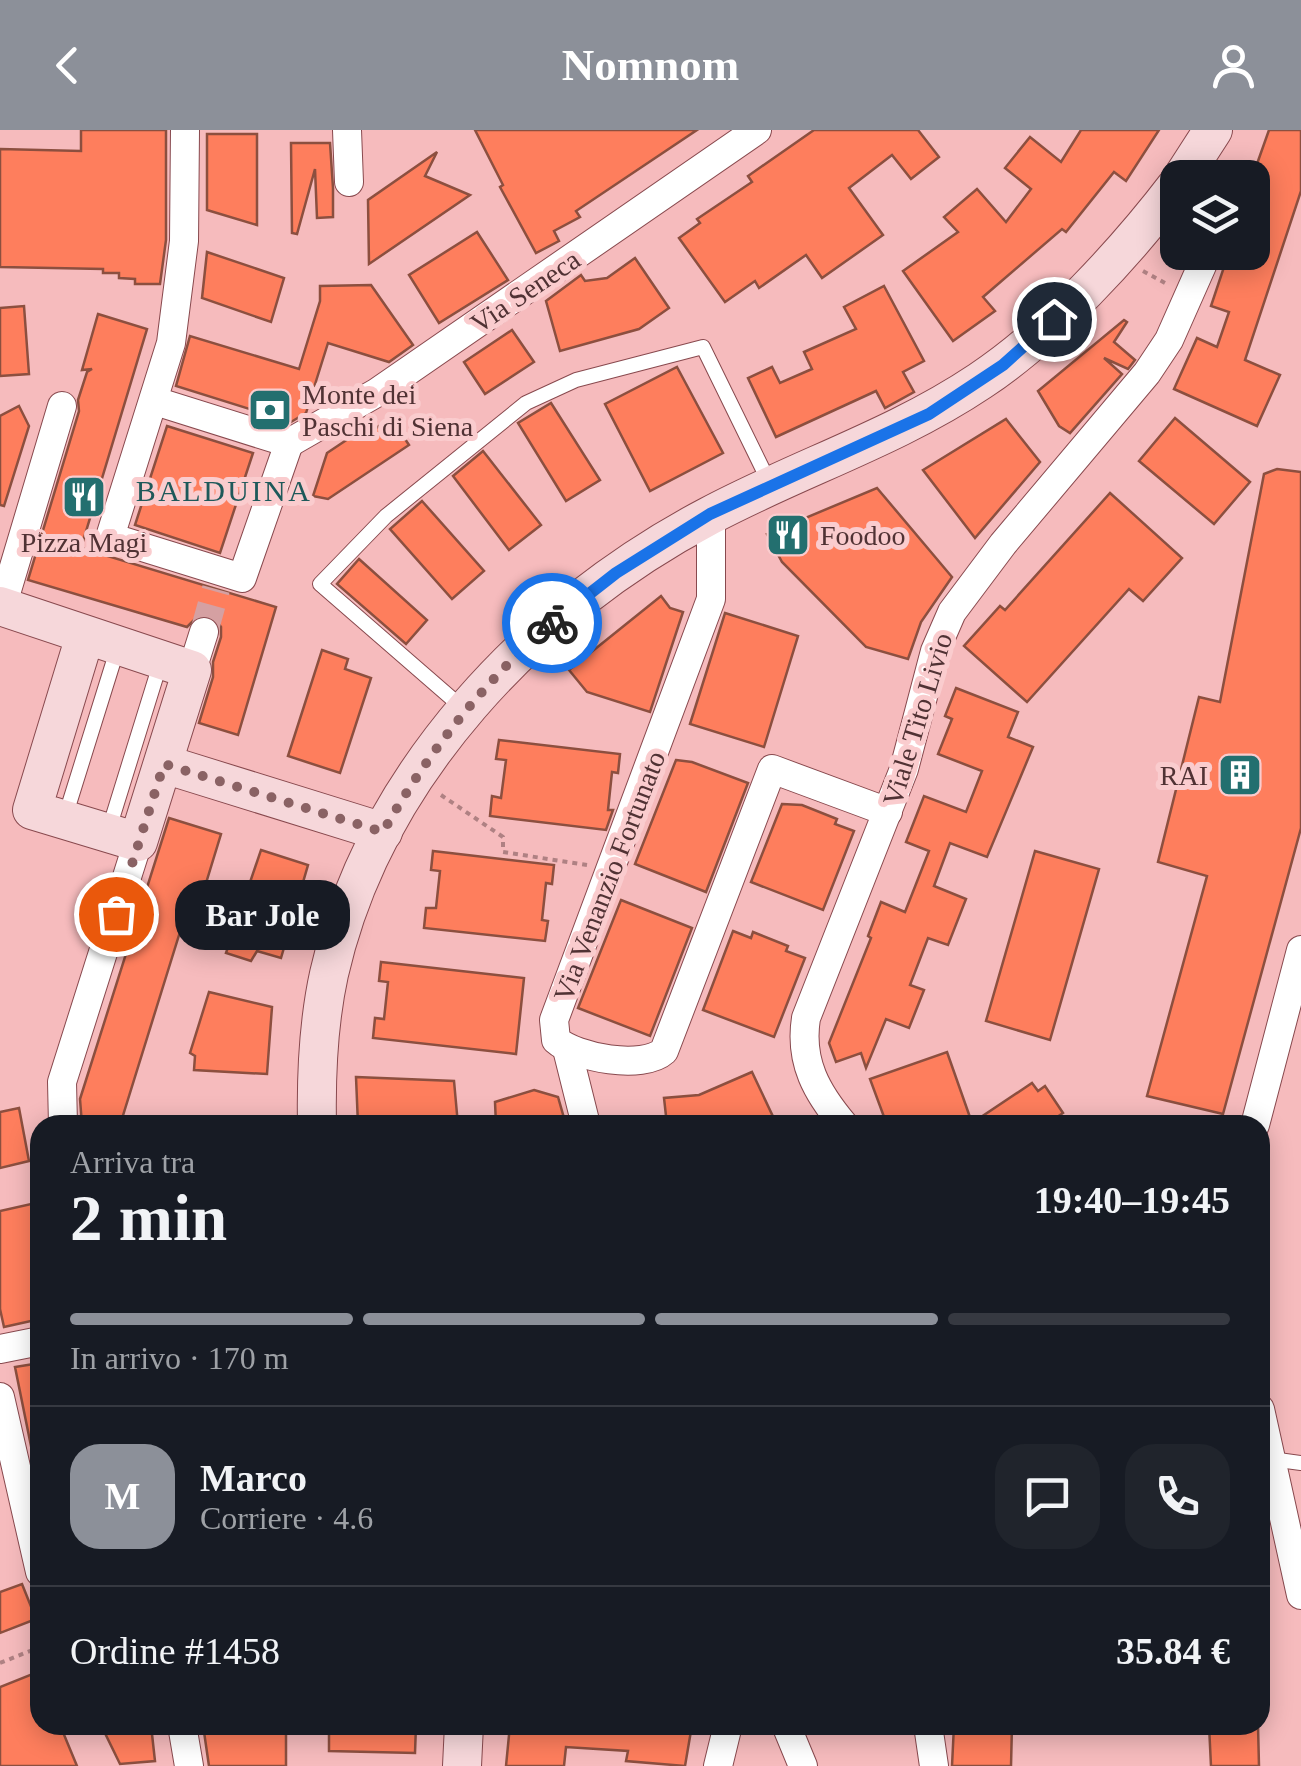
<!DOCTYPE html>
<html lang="it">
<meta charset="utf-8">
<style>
body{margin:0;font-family:Georgia,serif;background:#20242c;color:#f1f3f6;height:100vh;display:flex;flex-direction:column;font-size:38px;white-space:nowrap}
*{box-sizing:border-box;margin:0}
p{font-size:32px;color:#9ea1a6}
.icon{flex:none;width:55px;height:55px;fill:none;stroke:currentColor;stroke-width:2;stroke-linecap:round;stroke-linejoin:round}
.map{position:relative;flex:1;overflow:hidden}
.sheet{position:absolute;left:30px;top:985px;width:1240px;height:620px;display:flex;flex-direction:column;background:#171b24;border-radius:30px;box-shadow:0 5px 25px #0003}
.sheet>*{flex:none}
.tools{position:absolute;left:1160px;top:30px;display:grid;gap:20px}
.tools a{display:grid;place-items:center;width:110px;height:110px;border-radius:20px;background:#171b24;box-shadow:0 5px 25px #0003;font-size:50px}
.pin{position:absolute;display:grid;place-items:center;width:85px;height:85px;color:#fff;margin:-42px;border:5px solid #fff;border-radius:50%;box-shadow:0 2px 10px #0007}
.courier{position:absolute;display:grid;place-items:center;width:100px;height:100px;margin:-50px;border:8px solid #1a73e8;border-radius:50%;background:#fff;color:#222;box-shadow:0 2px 12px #0007}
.bubble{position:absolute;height:70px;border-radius:30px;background:#171b24;box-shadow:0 5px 25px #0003;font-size:32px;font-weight:600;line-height:70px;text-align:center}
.head em{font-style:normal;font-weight:600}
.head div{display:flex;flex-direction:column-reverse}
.head{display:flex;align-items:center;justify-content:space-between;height:170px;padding:0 40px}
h1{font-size:65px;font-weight:600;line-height:75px}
.bar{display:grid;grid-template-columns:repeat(4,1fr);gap:15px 10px;align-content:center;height:120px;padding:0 40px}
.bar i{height:12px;border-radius:8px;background:#363941}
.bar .active{background:#8c9099}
.bar p{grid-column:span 4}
.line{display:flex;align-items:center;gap:25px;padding:0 40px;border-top:2px solid #363941}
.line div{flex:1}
.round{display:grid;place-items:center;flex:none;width:105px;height:105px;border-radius:30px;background:#20242c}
header{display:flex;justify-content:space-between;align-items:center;height:130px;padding:0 40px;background:#8c9099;color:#fff;font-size:45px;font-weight:600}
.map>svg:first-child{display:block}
.building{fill:#fe7e5d;stroke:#8c4f3f;stroke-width:2.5}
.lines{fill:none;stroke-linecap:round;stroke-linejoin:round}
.street-tunnel{stroke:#d5a0a2;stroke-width:28;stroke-dasharray:28 14;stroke-linecap:butt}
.lane-casing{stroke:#88494e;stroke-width:16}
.street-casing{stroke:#88494e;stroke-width:30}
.secondary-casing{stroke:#88494e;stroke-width:40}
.path{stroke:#af8183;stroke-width:4;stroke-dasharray:5 5;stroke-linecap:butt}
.lane{stroke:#fff;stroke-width:14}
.street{stroke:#fff;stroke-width:28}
.secondary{stroke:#f6d7da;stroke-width:38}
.done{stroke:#8a6264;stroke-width:10;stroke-dasharray:0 18}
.route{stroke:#1a73e8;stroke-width:12}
.labels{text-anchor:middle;stroke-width:10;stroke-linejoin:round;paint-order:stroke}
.street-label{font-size:28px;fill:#503234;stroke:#faccce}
.poi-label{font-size:28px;fill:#503234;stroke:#faccce;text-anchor:start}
.neighbourhood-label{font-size:30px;letter-spacing:2.5px;fill:#1e595a;stroke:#faccce}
</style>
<header><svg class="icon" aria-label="back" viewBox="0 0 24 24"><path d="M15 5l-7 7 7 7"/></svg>Nomnom<svg class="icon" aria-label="person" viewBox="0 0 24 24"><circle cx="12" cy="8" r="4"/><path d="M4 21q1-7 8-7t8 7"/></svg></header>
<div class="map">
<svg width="1301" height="1636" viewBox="0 0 1301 1636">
<rect width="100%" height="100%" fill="#f6bbbd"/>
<!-- building -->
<g class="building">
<path d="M 81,0 L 166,0 L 166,110 L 160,154 L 135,154 L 135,149 L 119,148 L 119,143 L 103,143 L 103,139 L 0,137 L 0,19 L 81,21 Z"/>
<path d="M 475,0 L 697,0 L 576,81 L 580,87 L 554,101 L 559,111 L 536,123 L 500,57 L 503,55 Z"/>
<path d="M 814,0 L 918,0 L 939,27 L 911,49 L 892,25 L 849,58 L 883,105 L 822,148 L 806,125 L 759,158 L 755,151 L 725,172 L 679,108 L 700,93 L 697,89 L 752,52 L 748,46 Z"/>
<path d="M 1081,0 L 1159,0 L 1126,51 L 1114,42 L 1066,102 L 1062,99 L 983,167 L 995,181 L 953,211 L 903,141 L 958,102 L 944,87 L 977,59 L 1006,92 L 1031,59 L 1005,38 L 1030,7 L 1061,32 Z"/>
<path d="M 1269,0 L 1301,0 L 1301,61 L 1245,230 L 1280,245 L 1257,296 L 1174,259 L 1197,208 L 1217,217 L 1229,182 L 1211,176 L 1229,122 L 1252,122 L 1252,48 Z"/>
<path d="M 207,4 L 257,4 L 257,95 L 207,80 Z"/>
<path d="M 291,13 L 330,13 L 333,58 L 333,87 L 317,88 L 315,39 L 297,104 L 292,103 Z"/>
<path d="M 437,22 L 425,46 L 470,65 L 369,134 L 368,70 Z"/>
<path d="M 477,102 L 508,150 L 439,193 L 409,145 Z"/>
<path d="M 207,122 L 284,148 L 271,192 L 202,168 Z"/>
<path d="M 635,128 L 669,178 L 639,199 L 560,221 L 546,171 L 581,145 L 585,151 L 607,148 Z"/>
<path d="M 371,155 L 413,215 L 389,232 L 328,213 L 306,283 L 291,292 L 176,256 L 190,206 L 299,239 L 320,171 L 320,156 Z"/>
<path d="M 884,156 L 924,231 L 903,242 L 914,262 L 885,278 L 876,261 L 776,307 L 748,248 L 772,237 L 780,253 L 812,239 L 804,222 L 856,199 L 844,177 Z"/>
<path d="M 24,176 L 29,244 L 0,246 L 0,178 Z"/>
<path d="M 98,184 L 147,199 L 81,418 L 276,477 L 238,605 L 199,593 L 213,547 L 213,532 L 221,507 L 221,497 L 216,490 L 199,485 L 187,497 L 28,450 L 79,281 L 78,270 L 87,242 L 92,239 L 82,240 Z"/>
<path d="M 1124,190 L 1127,192 L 1114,212 L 1135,230 L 1128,239 L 1104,228 L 1122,244 L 1070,303 L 1059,296 L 1038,261 Z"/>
<path d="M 512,200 L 534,232 L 485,264 L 464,232 Z"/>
<path d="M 677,237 L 723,323 L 650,361 L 605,274 Z"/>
<path d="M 551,273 L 600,350 L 566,371 L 518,293 Z"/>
<path d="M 19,276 L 29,296 L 4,376 L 0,375 L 0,286 Z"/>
<path d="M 391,288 L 409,315 L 328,369 L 313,366 L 327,323 L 372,293 L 376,298 Z"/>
<path d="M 1175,288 L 1250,352 L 1214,394 L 1139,331 Z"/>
<path d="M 1006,289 L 1040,332 L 975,408 L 923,340 Z"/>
<path d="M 167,296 L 253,323 L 220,423 L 135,395 Z"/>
<path d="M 483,321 L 541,395 L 509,420 L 453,346 Z"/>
<path d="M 1277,339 L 1301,342 L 1301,698 L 1223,984 L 1147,966 L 1207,746 L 1158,732 L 1199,567 L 1220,572 L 1264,344 Z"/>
<path d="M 877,358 L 952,447 L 921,492 L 908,529 L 866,517 L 782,432 L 767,404 Z"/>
<path d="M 1110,363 L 1182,428 L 1143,471 L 1129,459 L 1027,572 L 964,516 L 1000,476 L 1005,480 Z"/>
<path d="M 422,371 L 484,441 L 452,469 L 390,399 Z"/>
<path d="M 359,429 L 427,490 L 406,514 L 337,454 Z"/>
<path d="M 661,466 L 670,478 L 683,482 L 650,582 L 587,562 L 569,540 Z"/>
<path d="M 725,483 L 798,506 L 764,617 L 690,594 Z"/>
<path d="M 322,520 L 348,529 L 345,539 L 371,548 L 340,643 L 288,626 Z"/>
<path d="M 956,558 L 1018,582 L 1008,607 L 1033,617 L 987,727 L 950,713 L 934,756 L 966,769 L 948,815 L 928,808 L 910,855 L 924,860 L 909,898 L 886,889 L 866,938 L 861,923 L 836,932 L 829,913 L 871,808 L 868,806 L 881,772 L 905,782 L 929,721 L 906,712 L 924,666 L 966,682 L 982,641 L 938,624 L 952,589 L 945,586 Z"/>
<path d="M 499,610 L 620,624 L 618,643 L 612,642 L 608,680 L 613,680 L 606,700 L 490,686 L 492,666 L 501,668 L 506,630 L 496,629 Z"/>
<path d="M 676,630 L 692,632 L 748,653 L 706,762 L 635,734 Z"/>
<path d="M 782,674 L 802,675 L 837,689 L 835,694 L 854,701 L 823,780 L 751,752 Z"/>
<path d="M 169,688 L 221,704 L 199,776 L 189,773 L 120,995 L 82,995 L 80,969 Z"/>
<path d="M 261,720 L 308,735 L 281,828 L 257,821 L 251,831 L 226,823 Z"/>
<path d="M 433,721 L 554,735 L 552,754 L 546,753 L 542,790 L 548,791 L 545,811 L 424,798 L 426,778 L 436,778 L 440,741 L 431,740 Z"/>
<path d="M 1035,721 L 1099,739 L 1050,910 L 986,891 Z"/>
<path d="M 621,770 L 692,798 L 650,906 L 578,878 Z"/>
<path d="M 733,801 L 751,808 L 753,802 L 788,816 L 786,821 L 805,828 L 774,907 L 703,880 Z"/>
<path d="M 381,832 L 524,848 L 516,924 L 373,908 L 375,888 L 384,889 L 388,852 L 379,851 Z"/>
<path d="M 209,862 L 272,877 L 267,944 L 194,940 L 195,926 L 190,923 Z"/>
<path d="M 947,922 L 972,993 L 1032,953 L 1038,961 L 1045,956 L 1063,983 L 1045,995 L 887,995 L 870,949 Z"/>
<path d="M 752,942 L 777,995 L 667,995 L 664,968 L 699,965 Z"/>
<path d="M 356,947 L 454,951 L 458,995 L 358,995 Z"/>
<path d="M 534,960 L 558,967 L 566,995 L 496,995 L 495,972 Z"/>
<path d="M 19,978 L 29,1031 L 0,1038 L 0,982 Z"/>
<path d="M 40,1072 L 40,1189 L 4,1197 L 0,1179 L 0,1081 Z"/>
<path d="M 40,1233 L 40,1316 L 31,1316 L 15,1237 Z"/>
<path d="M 22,1454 L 36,1489 L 0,1503 L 0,1462 Z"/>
<path d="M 40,1541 L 40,1595 L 60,1595 L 77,1636 L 0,1636 L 0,1557 Z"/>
<path d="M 101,1595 L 151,1595 L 155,1631 L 120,1634 Z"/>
<path d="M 203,1595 L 286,1595 L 286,1636 L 209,1636 Z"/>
<path d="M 329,1595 L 416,1595 L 415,1623 L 329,1621 Z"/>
<path d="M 510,1595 L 692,1595 L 685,1636 L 626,1631 L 628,1621 L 566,1617 L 564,1636 L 506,1636 Z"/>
<path d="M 954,1595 L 1012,1595 L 1011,1636 L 952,1636 Z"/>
<path d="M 1209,1595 L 1258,1595 L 1259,1636 L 1211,1636 Z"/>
</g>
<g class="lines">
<!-- street-tunnel -->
<path class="street-tunnel" d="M 204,502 L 216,459"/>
<defs>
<g id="lane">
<path d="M 465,580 L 320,454 L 386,386 L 526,273 L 576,250 L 703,217 L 771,356"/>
<path d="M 65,687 L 118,517"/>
<path d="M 108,702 L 161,531"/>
<path d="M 1271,1329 L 1301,1333"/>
</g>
<g id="street">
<path d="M 185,0 L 184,111 L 171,213 L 110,407 L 242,448 L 289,313"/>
<path d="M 347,0 L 349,52"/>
<path d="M 155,271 L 289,313"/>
<path d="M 289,313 L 376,263 L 757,0"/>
<path d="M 711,385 L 711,469 L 554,890 L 556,910 C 576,928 643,940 664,921 L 772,639 L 888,682"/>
<path d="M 2,477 L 62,276"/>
<path d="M 192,540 L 204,502"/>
<path d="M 567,919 L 586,995"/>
<path d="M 63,995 L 62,952 L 138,712"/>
<path d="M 844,995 C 817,963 799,932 806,888 L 904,639 L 935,521 L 952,482 L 1003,414 L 1147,243 L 1169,210 L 1208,122"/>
<path d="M 1255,995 L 1301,820"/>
<path d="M 0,1219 L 40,1211"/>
<path d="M 0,1267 L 40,1442"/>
<path d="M 1260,1279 L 1301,1465"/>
<path d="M 182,1595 L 189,1636"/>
<path d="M 786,1595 L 803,1636"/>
<path d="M 928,1595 L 934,1636"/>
<path d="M 718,1636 L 728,1595"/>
</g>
<g id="secondary">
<path d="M 1182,48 L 1213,0"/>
<path d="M 0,476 L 192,540 L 138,712 L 32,680 L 85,506"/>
<path d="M 164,634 L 383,702"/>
<path d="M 317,995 C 316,945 318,894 329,844 C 374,645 532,479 709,386 C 799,338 895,308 980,251 C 1051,204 1126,122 1178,54"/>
<path d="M 462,1636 L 464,1595"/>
</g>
</defs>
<!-- lane casing -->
<use href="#lane" class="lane-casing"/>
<!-- street casing -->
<use href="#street" class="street-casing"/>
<!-- secondary casing -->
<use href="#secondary" class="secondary-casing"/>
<!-- path -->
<g class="path">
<path d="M 1143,141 L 1165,153"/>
<path d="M 441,665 L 503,707 L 503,722 L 587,735"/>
<path d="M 0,1533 L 40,1517"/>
</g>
<!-- lane -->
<use href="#lane" class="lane"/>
<!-- street -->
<use href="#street" class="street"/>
<!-- secondary -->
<use href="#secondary" class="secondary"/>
</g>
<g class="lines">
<!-- done -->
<path class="done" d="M 116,784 L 164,634 L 383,702 C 427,624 483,552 552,493"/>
<!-- route -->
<path class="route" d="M 552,493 L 616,443 L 710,384 L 929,284 L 1003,235 L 1054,189"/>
</g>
<!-- icons -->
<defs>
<symbol id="bank-square" viewBox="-11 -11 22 22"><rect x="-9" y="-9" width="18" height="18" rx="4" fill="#236f6f" stroke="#faccce"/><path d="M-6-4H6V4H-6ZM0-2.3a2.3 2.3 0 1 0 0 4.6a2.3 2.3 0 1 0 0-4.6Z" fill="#fff"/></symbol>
<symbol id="restaurant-square" viewBox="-11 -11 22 22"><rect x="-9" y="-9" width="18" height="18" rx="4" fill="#236f6f" stroke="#faccce"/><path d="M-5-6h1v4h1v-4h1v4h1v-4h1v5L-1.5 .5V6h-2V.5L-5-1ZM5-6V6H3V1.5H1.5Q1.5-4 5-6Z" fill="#fff"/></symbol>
<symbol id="building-square" viewBox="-11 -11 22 22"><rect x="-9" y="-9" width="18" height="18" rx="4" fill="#236f6f" stroke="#faccce"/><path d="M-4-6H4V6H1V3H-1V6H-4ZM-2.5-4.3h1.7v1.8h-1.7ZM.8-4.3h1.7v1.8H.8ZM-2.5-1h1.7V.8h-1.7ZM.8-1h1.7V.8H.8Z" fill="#fff"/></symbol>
</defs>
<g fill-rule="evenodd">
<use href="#bank-square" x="245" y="255" width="50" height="50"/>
<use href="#restaurant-square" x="59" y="342" width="50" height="50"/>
<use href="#restaurant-square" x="763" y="380" width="50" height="50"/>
<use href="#building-square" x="1215" y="620" width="50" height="50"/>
</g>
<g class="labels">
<!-- street labels -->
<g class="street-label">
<text transform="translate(525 161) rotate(-34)" y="10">Via Seneca</text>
<text transform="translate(917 589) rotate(-73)" y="10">Viale Tito Livio</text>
<text transform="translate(609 746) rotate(-69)" y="10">Via Venanzio Fortunato</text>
</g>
<!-- poi labels -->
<g class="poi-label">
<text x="302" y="274">Monte dei<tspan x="302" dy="32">Paschi di Siena</tspan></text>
<text x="820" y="415">Foodoo</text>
<text x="84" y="422" text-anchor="middle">Pizza Magi</text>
<text x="1208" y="655" text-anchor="end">RAI</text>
</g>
<!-- neighbourhood labels -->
<g class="neighbourhood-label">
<text x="224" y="371">BALDUINA</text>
</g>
</g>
</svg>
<div class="tools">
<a><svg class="icon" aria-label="layers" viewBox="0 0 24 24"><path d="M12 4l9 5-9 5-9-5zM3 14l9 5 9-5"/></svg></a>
</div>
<div class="pin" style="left:116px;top:784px;background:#ea580c"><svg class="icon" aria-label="bag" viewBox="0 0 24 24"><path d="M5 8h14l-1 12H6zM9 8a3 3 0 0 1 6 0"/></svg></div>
<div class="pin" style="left:1054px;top:189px;background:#1f2937"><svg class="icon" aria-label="home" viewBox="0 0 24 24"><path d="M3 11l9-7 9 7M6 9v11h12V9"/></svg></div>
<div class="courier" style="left:552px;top:493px"><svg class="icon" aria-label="bike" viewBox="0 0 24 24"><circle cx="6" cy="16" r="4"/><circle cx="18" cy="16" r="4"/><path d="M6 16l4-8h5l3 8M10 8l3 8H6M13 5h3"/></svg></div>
<div class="bubble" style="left:175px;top:750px;width:175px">Bar Jole</div>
<section class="sheet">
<div class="head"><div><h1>2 min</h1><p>Arriva tra</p></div><em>19:40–19:45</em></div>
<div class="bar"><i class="active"></i><i class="active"></i><i class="active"></i><i></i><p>In arrivo · 170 m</p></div>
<div class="line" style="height:180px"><b class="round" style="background:#8c9099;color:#fff">M</b><div><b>Marco</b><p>Corriere · 4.6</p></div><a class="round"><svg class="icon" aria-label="chat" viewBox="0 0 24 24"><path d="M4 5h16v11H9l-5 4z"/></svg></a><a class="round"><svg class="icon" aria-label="phone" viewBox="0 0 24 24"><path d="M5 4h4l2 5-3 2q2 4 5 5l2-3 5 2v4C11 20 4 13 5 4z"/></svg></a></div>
<div class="line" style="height:130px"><div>Ordine #1458</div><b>35.84 €</b></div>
</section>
</div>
